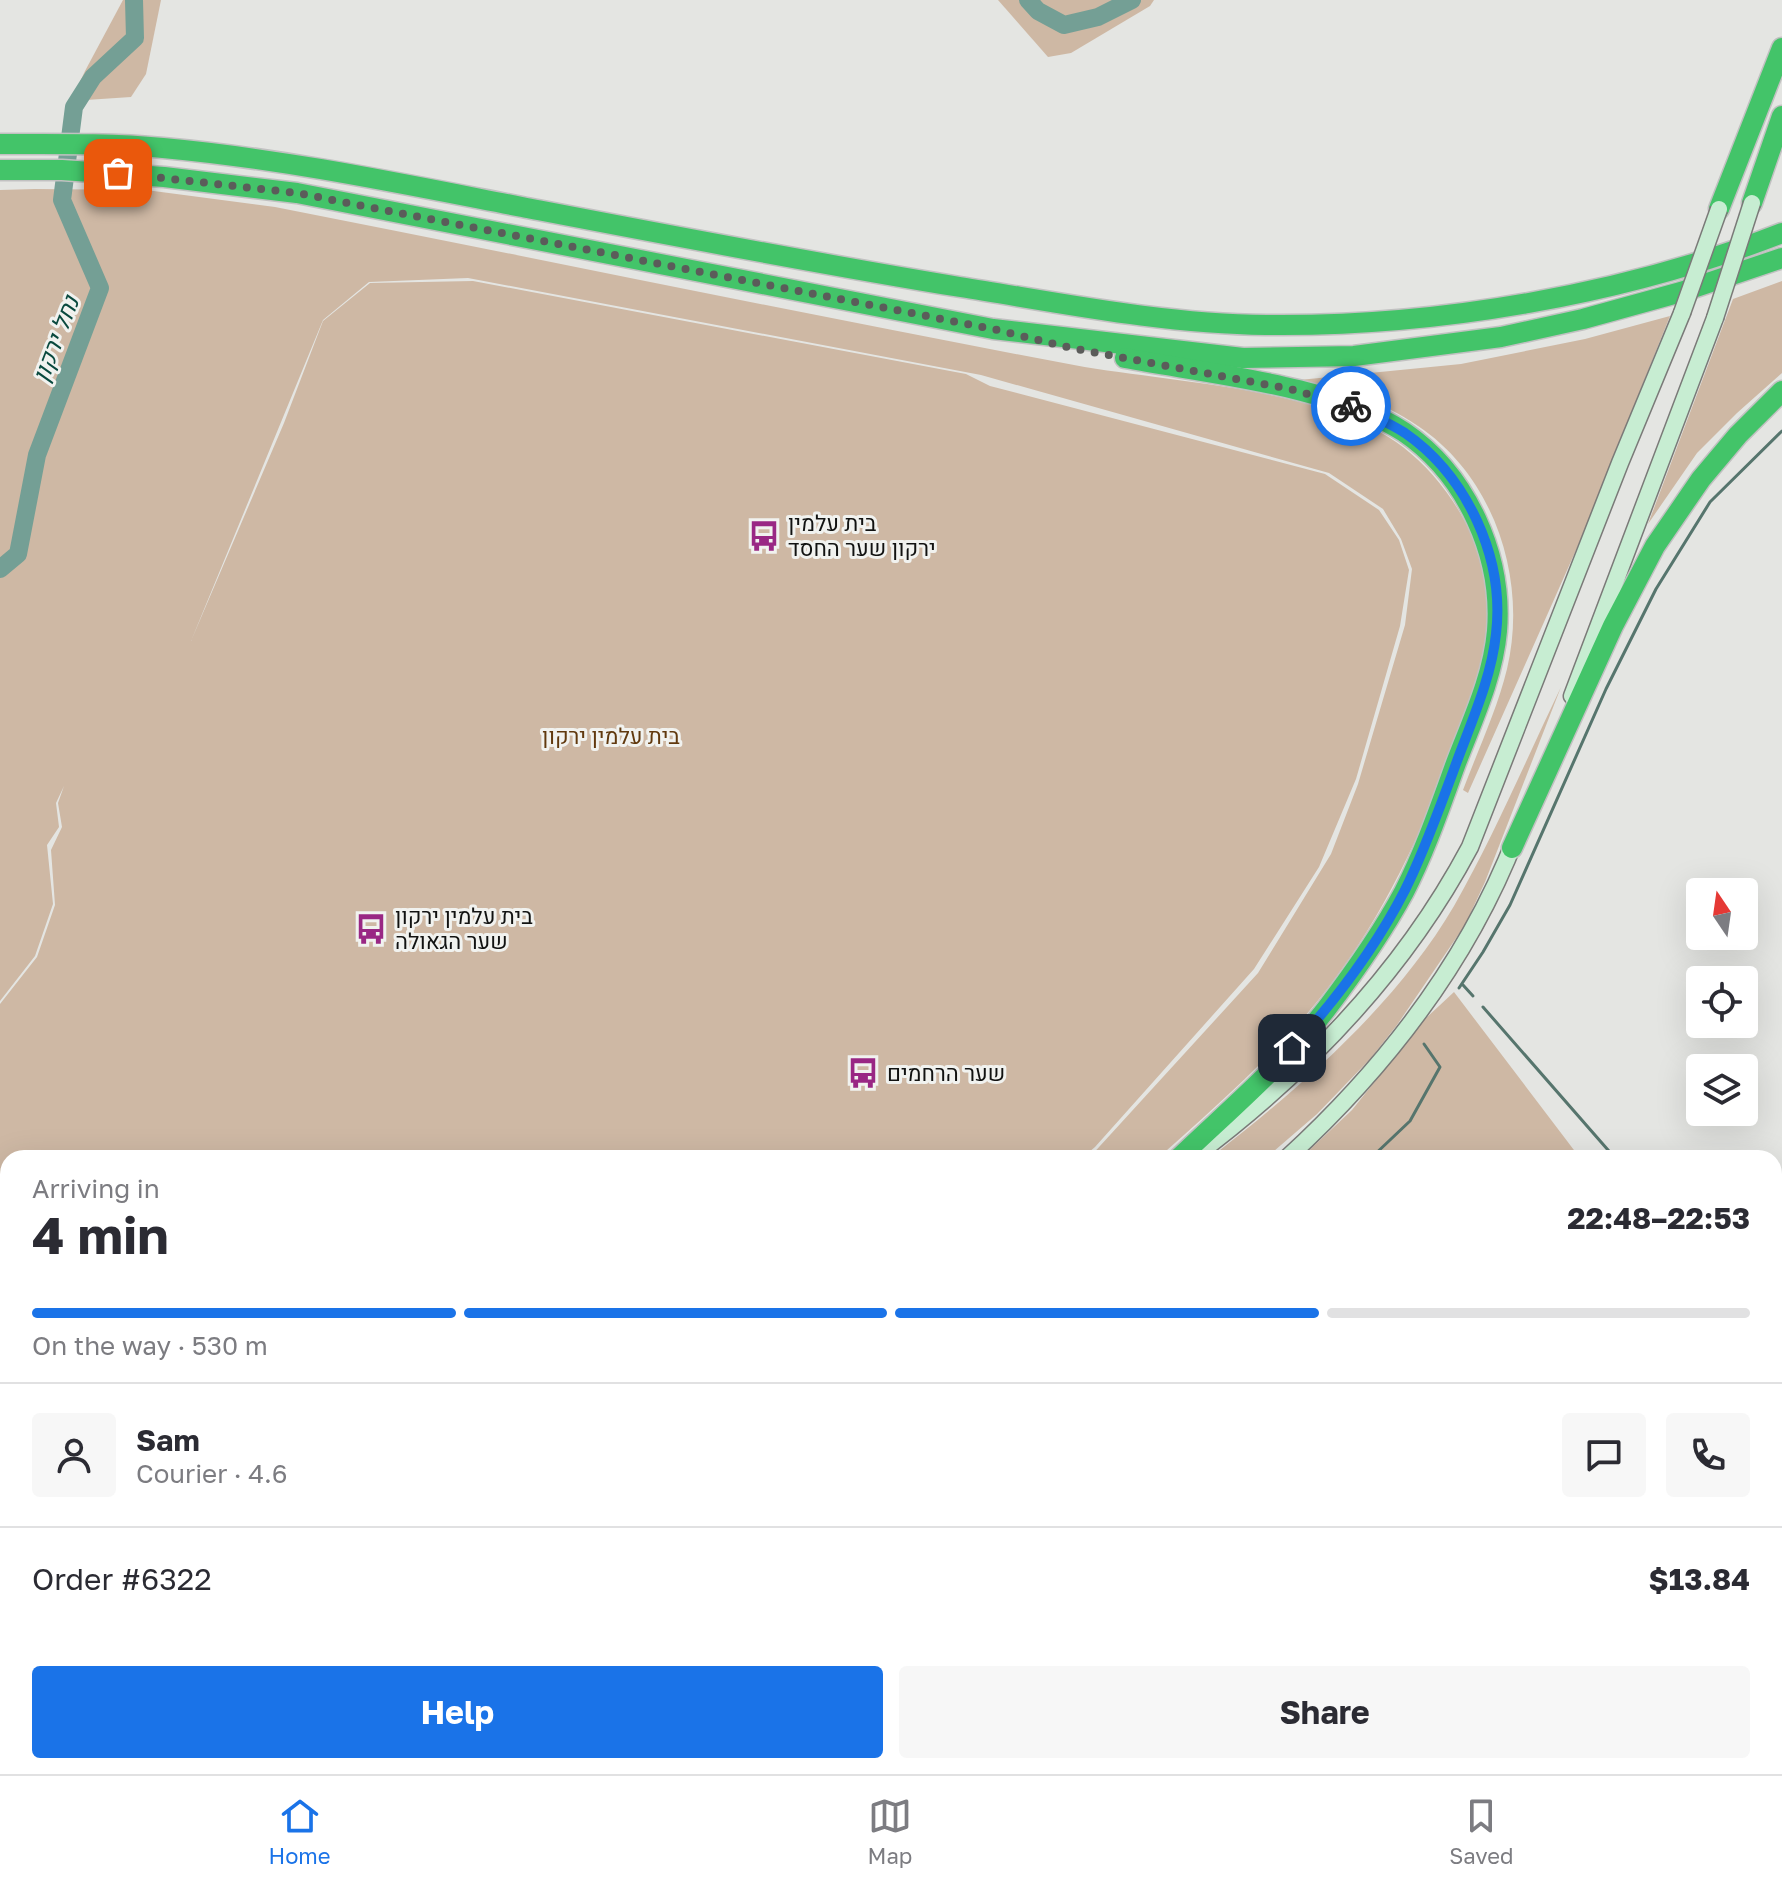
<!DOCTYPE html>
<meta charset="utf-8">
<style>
body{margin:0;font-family:"Golos Text",Heebo,sans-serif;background:#f7f7f7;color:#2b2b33;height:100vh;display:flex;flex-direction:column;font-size:30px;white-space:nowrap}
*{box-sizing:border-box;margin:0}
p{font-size:26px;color:#7c7c81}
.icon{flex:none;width:44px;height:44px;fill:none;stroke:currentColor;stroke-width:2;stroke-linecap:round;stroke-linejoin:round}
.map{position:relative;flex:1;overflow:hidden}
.details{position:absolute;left:0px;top:1150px;width:1782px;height:624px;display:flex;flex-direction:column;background:#fff;border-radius:24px 24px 0 0;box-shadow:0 8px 32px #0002}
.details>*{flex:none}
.needle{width:52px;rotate:347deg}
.buttons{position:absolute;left:1686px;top:878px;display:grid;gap:16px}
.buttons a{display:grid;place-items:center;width:72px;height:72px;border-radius:8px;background:#fff;box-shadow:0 8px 32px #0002;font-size:40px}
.pin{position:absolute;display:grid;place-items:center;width:68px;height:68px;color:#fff;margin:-34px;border-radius:16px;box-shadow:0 4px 12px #0006}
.courier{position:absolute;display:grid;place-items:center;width:80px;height:80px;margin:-40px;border:6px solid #1a73e8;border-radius:50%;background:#fff;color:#222;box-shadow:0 2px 10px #0007}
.head em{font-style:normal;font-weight:700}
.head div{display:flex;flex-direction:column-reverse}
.head{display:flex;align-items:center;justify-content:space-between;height:136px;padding:0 32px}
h1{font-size:52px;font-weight:700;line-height:60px}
.bar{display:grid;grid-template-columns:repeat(4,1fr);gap:12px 8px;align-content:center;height:96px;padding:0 32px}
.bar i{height:10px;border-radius:6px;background:#e1e1e2}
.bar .active{background:#1a73e8}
.bar p{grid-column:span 4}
.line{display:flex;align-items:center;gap:20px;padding:0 32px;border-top:2px solid #e1e1e2}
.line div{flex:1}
.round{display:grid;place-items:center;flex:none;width:84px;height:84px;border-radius:8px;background:#f7f7f7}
.action{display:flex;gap:16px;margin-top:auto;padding:16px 32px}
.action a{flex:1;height:92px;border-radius:8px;background:#1a73e8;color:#fff;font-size:32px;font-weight:700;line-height:92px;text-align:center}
.action a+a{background:#f7f7f7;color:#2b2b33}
.dock{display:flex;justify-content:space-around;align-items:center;height:112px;border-top:2px solid #e1e1e2;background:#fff;font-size:22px;color:#7c7c81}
.dock a{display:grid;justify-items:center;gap:4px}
.dock .active{color:#1a73e8}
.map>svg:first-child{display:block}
.green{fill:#ceb8a4}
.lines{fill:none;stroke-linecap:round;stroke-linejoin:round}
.stream{stroke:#56756d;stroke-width:3}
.river{stroke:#749f95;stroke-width:18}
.street-casing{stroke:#7a7a78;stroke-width:14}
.secondary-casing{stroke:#7a7a78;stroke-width:19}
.highway-casing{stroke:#c1c1c1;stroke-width:23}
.street{stroke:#fff;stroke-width:11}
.secondary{stroke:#c7edd2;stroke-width:16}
.highway{stroke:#43c469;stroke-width:20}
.rail-casing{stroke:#5a5b59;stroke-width:6}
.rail{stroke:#f1f2ef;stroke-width:3;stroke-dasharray:9;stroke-linecap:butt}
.secondary-bridge-casing{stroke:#7a7a78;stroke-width:19;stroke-linecap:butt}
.secondary-bridge{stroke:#c7edd2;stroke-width:16}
.done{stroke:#5b5c5a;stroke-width:8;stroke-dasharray:0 14.4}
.route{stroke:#1a73e8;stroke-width:10}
.labels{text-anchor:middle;stroke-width:6;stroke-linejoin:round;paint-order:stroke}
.poi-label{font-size:22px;fill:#111211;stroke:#f1f2ef;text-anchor:start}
.park-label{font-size:22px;fill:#61390e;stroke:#f1f2ef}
.water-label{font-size:24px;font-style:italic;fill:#09493e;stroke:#f1f2ef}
</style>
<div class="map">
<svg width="1782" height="1774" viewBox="0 0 1782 1774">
<rect width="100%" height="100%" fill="#e4e5e2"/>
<!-- green -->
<g class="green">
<path d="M 123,0 L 161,0 L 146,74 L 131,97 L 71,101 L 85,71 Z"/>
<path d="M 998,0 L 1154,0 L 1150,6 L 1071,53 L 1048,57 Z"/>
<path d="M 35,189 L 146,190 L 275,207 C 541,259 807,315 1074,365 C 1171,383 1325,387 1403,447 C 1448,482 1486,543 1488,601 C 1490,641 1476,682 1463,719 C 1429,820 1384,920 1316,1003 C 1269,1060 1213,1109 1158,1158 L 1089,1158 L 1258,973 L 1331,854 L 1358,784 L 1405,625 L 1412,569 L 1401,539 L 1383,509 L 1329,473 L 981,375 L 468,278 L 369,282 L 323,320 L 191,641 L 284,423 L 323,321 L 370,283 L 473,281 L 966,374 L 990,386 L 1325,474 L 1379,510 L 1399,540 L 1409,570 L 1400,626 L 1356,779 L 1319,867 L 1254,969 L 1095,1147 L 1082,1158 L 8,1158 L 8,1766 L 254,1766 L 248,1774 L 0,1774 L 0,1004 L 37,957 L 55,905 L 51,850 L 62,827 L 58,803 L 64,786 L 56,803 L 59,827 L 47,845 L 53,904 L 35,956 L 0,1001 L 0,190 Z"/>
<path d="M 1782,281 L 1782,373 L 1737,413 L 1697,453 L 1648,524 L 1733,299 Z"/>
<path d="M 1670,316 L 1580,541 L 1468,793 L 1463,790 C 1478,750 1497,710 1507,669 C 1528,581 1495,477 1418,426 C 1382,401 1341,389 1299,380 L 1461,364 L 1585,339 Z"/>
<path d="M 1561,687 L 1485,882 L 1465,925 L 1397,1025 L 1371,1058 L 1317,1114 L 1266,1158 L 1210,1158 C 1300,1088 1396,1005 1454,906 C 1494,836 1526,760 1561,687 Z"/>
<path d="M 1454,992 L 1580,1158 L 1301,1158 L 1352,1110 L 1425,1019 Z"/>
<path d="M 1782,1502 L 1782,1730 L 1774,1734 L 1774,1507 Z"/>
<path d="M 534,1766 L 1273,1766 L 1259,1774 L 525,1774 Z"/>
<path d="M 1335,1766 L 1713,1766 L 1697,1774 L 1322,1774 Z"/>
</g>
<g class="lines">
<!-- stream -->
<g class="stream">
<path d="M 1463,985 L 1473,996"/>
<path d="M 1459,988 L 1483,952 L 1510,905 L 1606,689 L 1656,589 L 1710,502 L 1782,431"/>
<path d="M 1483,1007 L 1615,1158"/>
<path d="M 1371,1158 L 1410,1121 L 1440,1067 L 1424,1044"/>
<path d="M 1774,1388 L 1782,1402"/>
<path d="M 0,1674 L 8,1665"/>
<path d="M 606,1774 L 609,1771"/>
</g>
<!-- river -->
<g class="river">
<path d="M 1028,0 L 1038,11 L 1064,25 L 1098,17 L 1132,0"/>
<path d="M 0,569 L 18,554 L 37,455 L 100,288 L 62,200 L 74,107 L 93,77 L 135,38 L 134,0"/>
</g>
<defs>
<path id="street" d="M 494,1774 L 498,1766"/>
<g id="secondary">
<path d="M 1572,696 L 1715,318"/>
<path d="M 1192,1158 C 1306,1073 1403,973 1470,847 L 1620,463 L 1682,313"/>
<path d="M 1287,1158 C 1384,1069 1468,961 1516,837"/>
<path d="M 443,1774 L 450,1766"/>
<path d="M 514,1774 L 523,1766"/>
<path d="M 642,1774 L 648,1766"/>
</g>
<g id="highway">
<path d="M 0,144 C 54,144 109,143 163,148 C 284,159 403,184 522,207 C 668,235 813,263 960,287 C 1061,303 1163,324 1266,325 C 1436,327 1624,295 1782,233"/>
<path d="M 0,170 L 62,170 L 164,177 L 297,193 L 993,329 L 1243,358 L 1354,356 L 1501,337 L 1583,319 L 1681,292 L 1782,258"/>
<path d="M 1752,203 L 1782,116"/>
<path d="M 1719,209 L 1782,48"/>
<path d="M 1125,358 C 1210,374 1332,385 1404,432 C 1467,475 1503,556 1497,631 C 1493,677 1472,721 1456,763 C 1440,807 1425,851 1404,892 C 1382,933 1355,971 1327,1008 C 1285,1063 1229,1110 1179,1158"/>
<path d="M 1512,848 L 1613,626 L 1655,546 L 1701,479 L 1738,435 L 1782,391"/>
</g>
</defs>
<!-- street casing -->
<use href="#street" class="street-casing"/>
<!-- secondary casing -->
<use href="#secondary" class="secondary-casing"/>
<!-- highway casing -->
<use href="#highway" class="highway-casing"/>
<!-- street -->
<use href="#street" class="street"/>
<!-- secondary -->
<use href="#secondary" class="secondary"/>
<!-- highway -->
<use href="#highway" class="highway"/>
<defs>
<g id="rail">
<path d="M 1774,1500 L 1782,1496"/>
<path d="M 1305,1774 L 1318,1766"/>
</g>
</defs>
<!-- rail casing -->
<use href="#rail" class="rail-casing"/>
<!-- rail -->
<use href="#rail" class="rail"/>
<defs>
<g id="secondary-bridge">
<path d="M 1682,313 L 1719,209"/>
<path d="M 1715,318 L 1752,203"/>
</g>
</defs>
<!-- secondary-bridge casing -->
<use href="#secondary-bridge" class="secondary-bridge-casing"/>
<!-- secondary-bridge -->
<use href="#secondary-bridge" class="secondary-bridge"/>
</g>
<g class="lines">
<!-- done -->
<path class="done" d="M 118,173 L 297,193 L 993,329 L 1071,348 L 1290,389 L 1351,406"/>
<!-- route -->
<path class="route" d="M 1292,1048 C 1335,1001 1376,947 1405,890 C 1424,852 1438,812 1453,772 C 1469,727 1491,681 1496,634 C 1505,558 1467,476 1405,433 C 1388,422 1369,414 1351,406"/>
</g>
<!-- icons -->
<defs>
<symbol id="bus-bare" viewBox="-9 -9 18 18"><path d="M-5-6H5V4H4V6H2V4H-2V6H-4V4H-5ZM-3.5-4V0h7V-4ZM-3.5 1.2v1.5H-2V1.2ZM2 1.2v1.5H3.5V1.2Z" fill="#992784" stroke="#f1f2ef" stroke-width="2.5" paint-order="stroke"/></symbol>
</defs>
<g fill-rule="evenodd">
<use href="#bus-bare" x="742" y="514" width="44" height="44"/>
<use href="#bus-bare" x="349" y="907" width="44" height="44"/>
<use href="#bus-bare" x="841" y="1051" width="44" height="44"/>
</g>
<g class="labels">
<!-- poi labels -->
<g class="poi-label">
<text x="788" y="531">בית עלמין<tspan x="788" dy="25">ירקון שער החסד</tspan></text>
<text x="395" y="924">בית עלמין ירקון<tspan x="395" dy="25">שער הגאולה</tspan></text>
<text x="887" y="1081">שער הרחמים</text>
</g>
<!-- park labels -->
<g class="park-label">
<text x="611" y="744">בית עלמין ירקון</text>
</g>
<!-- water labels -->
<g class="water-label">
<text transform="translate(56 339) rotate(-69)" y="8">נחל ירקון</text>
</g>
</g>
</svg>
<div class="buttons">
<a><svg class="needle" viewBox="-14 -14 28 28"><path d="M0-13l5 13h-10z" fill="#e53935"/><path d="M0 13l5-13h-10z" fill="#7c7c81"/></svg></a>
<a><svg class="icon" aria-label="locate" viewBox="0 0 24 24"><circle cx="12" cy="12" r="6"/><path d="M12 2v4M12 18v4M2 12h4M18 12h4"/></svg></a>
<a><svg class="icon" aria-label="layers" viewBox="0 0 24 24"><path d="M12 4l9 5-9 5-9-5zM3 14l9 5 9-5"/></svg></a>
</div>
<div class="pin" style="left:118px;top:173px;background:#ea580c"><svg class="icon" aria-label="bag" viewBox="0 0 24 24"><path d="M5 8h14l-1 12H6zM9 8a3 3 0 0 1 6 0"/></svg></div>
<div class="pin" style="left:1292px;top:1048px;background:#1f2937"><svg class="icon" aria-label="home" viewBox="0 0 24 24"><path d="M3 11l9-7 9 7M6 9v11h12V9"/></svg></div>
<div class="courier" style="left:1351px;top:406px"><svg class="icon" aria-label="bike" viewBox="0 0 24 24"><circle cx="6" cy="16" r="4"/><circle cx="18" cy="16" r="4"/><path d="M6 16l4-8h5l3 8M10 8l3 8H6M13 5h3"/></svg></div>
<section class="details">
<div class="head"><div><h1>4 min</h1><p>Arriving in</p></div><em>22:48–22:53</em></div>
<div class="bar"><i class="active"></i><i class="active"></i><i class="active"></i><i></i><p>On the way · 530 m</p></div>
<div class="line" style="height:144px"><a class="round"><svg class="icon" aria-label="person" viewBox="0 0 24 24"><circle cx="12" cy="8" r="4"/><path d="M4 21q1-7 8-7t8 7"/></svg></a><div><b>Sam</b><p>Courier · 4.6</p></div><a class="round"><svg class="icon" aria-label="chat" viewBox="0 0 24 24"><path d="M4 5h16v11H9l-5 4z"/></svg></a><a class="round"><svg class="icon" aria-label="phone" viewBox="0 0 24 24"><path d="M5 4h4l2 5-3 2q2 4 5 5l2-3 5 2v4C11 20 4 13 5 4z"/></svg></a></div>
<div class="line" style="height:104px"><div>Order #6322</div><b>$13.84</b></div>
<div class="action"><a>Help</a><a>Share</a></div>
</section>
</div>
<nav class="dock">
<a class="active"><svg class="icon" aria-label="home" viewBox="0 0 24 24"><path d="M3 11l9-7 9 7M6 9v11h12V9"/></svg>Home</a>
<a><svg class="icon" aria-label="map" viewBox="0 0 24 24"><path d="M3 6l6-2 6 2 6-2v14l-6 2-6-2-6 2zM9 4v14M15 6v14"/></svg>Map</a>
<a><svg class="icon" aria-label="saved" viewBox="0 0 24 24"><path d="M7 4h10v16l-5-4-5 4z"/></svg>Saved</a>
</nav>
